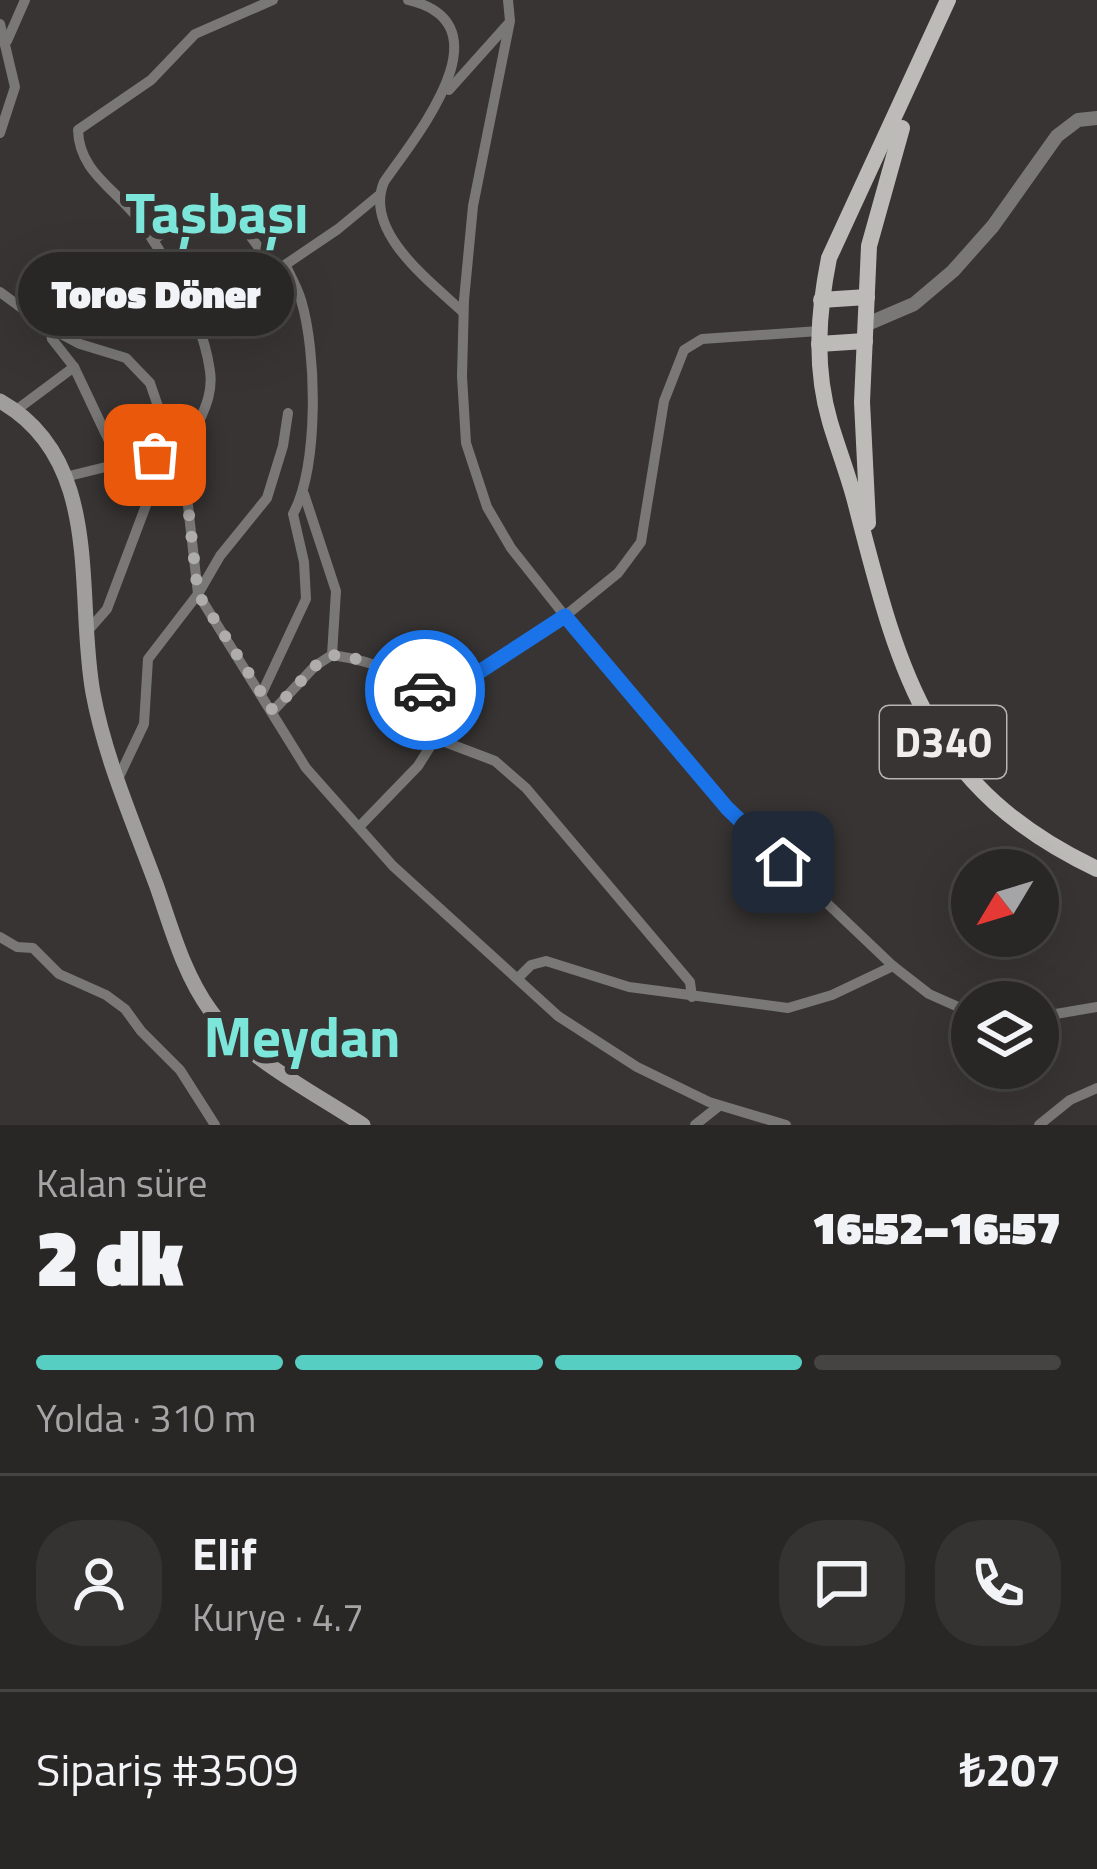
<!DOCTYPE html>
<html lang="tr">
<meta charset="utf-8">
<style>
body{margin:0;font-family:"Titillium Web",sans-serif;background:#353332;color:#f1f3f6;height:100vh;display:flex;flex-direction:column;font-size:45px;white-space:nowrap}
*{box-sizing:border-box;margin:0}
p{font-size:39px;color:#a5a5a7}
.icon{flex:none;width:66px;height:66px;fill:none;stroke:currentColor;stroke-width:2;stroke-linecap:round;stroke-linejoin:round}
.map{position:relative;height:1125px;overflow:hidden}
.side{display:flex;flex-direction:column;background:#292726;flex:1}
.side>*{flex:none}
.needle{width:78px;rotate:232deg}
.buttons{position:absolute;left:951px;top:849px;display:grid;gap:24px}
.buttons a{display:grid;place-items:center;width:108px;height:108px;border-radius:50%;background:#292726;box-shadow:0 12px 48px #0002,0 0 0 3px #454443;font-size:60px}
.pin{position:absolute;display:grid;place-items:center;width:102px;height:102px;color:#fff;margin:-51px;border-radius:24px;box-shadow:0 6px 18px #0006}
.courier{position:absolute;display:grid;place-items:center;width:120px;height:120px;margin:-60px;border:9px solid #1a73e8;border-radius:50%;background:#fff;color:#222;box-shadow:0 3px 15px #0007}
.bubble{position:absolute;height:84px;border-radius:42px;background:#292726;box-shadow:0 12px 48px #0002,0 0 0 3px #454443;font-size:39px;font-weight:800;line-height:84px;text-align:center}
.head em{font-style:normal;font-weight:800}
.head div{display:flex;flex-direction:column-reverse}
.head{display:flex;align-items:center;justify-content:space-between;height:204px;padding:0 36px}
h1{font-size:78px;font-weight:800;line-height:90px}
.bar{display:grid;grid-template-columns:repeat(4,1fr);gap:18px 12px;align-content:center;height:144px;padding:0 36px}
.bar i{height:15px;border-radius:9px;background:#454443}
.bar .on{background:#57cec2}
.bar p{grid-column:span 4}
.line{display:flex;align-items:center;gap:30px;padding:0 36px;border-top:3px solid #454443}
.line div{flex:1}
.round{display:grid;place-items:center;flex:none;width:126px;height:126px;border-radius:48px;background:#353332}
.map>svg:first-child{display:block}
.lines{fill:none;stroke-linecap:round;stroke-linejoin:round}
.minor{stroke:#797877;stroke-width:10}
.tertiary{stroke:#797877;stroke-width:14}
.secondary{stroke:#9f9e9c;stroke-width:15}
.primary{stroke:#bdbbb8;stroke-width:16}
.done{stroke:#afadac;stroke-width:12;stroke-dasharray:0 21.6}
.route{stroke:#1a73e8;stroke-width:15}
.labels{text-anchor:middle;stroke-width:12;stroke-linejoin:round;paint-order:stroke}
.shield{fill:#373433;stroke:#b8b6b5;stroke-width:3}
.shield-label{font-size:42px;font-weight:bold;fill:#f0eeed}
.district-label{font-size:57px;font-weight:bold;fill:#7de6da;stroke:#373433}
</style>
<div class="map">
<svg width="1097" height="1125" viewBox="0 0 1097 1125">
<rect width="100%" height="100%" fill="#373433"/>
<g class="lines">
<!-- minor -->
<g class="minor">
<path d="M 408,0 C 511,24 414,138 384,182 C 363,232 431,282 463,312"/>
<path d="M 508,0 L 510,21 L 473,206 L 464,300 L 462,376 L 466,443 L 487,507 L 511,548 L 565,616 L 727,808 L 893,966 L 929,994 L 972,1013"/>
<path d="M 0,24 L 15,87 L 0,133"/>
<path d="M 7,41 L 25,0"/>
<path d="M 449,90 L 508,24"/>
<path d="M 153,240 L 191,215 L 222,205 L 235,215 L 276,271 L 338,229 L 378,196"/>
<path d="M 0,292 L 46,326 L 80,344 L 126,358 L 150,383 L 186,488 L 198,594 L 148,659 L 144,724 L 117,781"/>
<path d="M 50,328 L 52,339 L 74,367 L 120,464"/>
<path d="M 15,411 L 74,367"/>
<path d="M 288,413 L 283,446 L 267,498 L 220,556 L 198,594 L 306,768 L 393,866 L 558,1016 L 637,1067 L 709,1102 L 786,1125"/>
<path d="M 65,477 L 175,450"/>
<path d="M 186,488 C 187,473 187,456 191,442 C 199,417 214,399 210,371 C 203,319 169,262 139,220 C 116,189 79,172 78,130 L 151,80 L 195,34 L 273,0"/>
<path d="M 85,634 L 107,609 L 154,484 L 155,455"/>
<path d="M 332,655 C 375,661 424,679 450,715"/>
<path d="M 262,693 L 306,599 L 304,562 L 293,514 C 319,467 317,352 301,300 C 298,289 291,277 286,266"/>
<path d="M 273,711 L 315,666 L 332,655 L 336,591 L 304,494"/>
<path d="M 437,739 L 495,761 L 526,788 L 690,982 L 692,997"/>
<path d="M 359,827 L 418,766 L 476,674 L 565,616 L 618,573 L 641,542 L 664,401 L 684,350 L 702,339 L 819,331"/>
<path d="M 0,937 L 17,947 L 33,948 L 59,974 L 106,995 L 125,1009 L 141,1031 L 180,1070 L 215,1125"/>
<path d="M 518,978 L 531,965 L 546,961 L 629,987 L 788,1008 L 832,995 L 893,966"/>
<path d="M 1038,1017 L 1097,1007"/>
<path d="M 695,1125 L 719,1106"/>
<path d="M 1039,1125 L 1070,1100 L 1097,1088"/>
</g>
<!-- tertiary -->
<path class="tertiary" d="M 865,325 L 914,304 L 953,271 L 993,226 L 1057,136 L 1078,120 L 1097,118"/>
<!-- secondary -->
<path class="secondary" d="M 0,401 C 105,460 75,594 93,693 C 105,758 133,822 156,884 C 171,926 183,973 210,1010 C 243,1057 315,1093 363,1125"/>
<!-- primary -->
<g class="primary">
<path d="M 948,0 L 829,258 C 818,313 814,367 830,422 C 838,449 848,474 855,501 C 899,671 925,787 1097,869"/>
<path d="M 821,300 L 867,297"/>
<path d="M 819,344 L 865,341"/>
<path d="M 868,523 L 862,402 L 869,246 L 902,128"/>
</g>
</g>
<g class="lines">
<!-- done -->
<path class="done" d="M 155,455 L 175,451 L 186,488 L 198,594 L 273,711 L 315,666 L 332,655 L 358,659 L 425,690"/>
<!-- route -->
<path class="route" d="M 425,690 L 449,715 L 476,674 L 565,616 L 727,808 L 783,862"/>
</g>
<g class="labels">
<!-- shield labels -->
<rect class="shield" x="880" y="706" width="126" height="72" rx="9"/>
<g class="shield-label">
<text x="943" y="757">D340</text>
</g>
<!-- district labels -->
<g class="district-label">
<text x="217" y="233">Taşbaşı</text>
<text x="302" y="1057">Meydan</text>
</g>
</g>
</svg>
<div class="buttons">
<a><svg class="needle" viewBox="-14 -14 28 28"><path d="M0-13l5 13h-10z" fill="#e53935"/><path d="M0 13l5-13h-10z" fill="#a5a5a7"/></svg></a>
<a><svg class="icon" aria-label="layers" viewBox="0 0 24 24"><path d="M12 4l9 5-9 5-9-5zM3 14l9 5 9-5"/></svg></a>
</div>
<div class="pin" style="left:155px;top:455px;background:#ea580c"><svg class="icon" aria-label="bag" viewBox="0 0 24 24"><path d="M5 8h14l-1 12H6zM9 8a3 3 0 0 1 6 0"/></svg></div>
<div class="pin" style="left:783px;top:862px;background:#1f2937"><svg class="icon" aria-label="home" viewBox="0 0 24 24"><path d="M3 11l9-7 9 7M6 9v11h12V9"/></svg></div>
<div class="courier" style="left:425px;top:690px"><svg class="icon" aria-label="car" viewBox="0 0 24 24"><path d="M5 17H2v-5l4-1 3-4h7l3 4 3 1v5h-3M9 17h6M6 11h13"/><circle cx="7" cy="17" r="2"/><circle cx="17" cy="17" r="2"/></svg></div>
<div class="bubble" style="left:18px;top:252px;width:276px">Toros Döner</div>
</div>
<section class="side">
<div class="head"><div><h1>2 dk</h1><p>Kalan süre</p></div><em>16:52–16:57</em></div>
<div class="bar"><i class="on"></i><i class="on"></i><i class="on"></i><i></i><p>Yolda · 310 m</p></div>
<div class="line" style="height:216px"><a class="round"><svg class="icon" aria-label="person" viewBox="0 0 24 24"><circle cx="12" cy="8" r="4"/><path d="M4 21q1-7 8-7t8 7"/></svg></a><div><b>Elif</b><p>Kurye · 4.7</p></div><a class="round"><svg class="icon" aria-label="chat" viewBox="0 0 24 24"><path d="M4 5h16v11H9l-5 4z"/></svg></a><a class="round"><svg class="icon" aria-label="phone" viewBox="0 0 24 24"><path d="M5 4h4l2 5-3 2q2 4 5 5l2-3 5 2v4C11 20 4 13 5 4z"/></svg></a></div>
<div class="line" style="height:156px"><div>Sipariş #3509</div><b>₺207</b></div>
</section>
